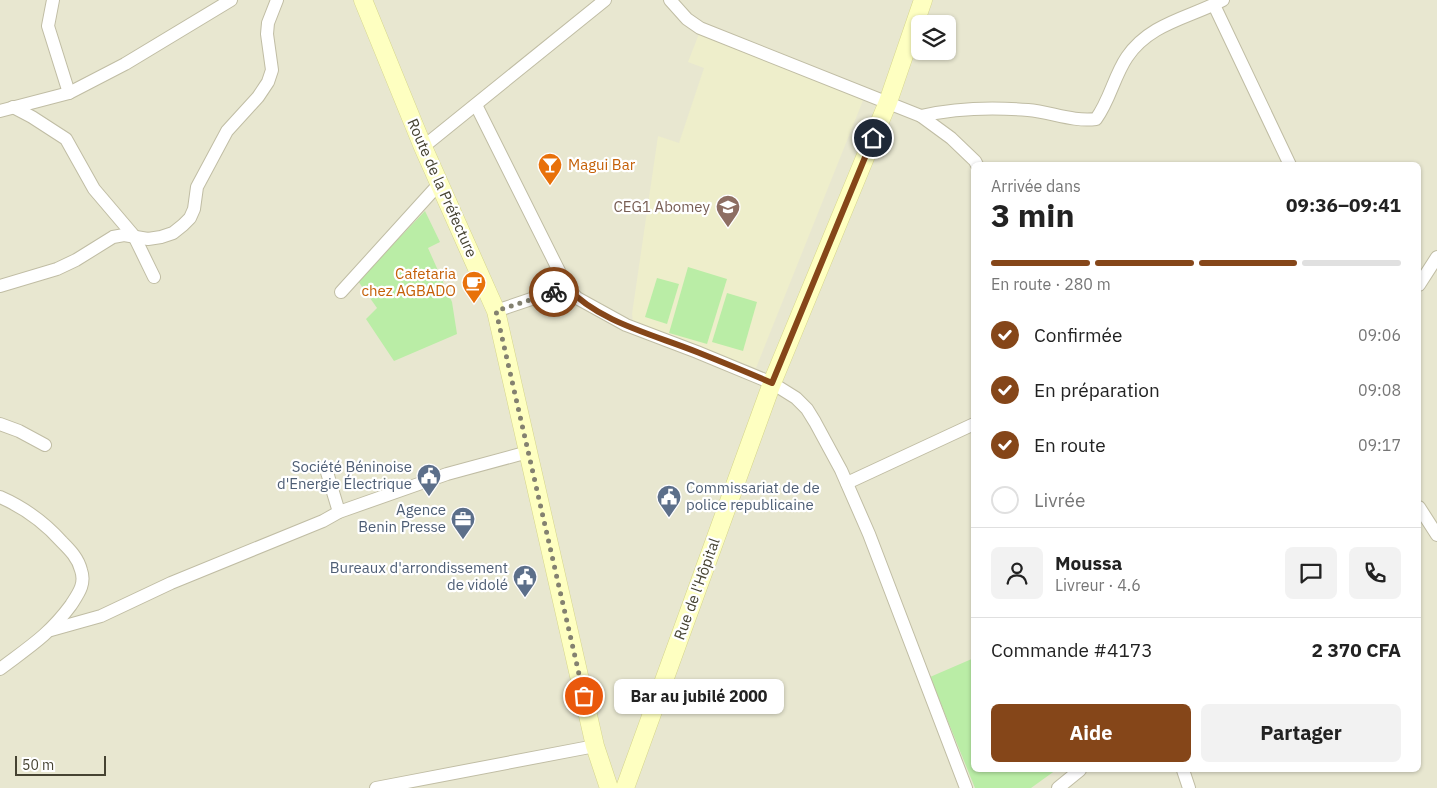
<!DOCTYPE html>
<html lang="fr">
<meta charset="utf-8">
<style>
body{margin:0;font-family:"IBM Plex Sans",sans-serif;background:#f2f2f2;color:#222;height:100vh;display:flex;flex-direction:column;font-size:19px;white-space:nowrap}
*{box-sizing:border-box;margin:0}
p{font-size:16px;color:#767676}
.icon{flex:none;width:28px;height:28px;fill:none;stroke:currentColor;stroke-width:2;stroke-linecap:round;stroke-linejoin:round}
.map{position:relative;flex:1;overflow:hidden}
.sheet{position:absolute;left:971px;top:162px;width:450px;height:610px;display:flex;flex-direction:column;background:#fff;border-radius:8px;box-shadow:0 1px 4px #0004}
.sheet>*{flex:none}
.controls{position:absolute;left:911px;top:15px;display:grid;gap:10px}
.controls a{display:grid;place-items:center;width:45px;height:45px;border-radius:8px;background:#fff;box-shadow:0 1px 4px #0004;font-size:25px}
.scale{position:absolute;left:15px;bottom:12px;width:91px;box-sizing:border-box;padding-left:5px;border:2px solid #464332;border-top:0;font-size:14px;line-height:18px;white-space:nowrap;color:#464332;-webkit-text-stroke:4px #fff;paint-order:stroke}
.pin{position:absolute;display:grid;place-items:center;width:42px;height:42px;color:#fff;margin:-21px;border:2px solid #fff;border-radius:50%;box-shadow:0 1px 5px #0007}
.courier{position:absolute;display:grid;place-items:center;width:50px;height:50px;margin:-25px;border:4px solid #854619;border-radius:50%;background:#fff;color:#222;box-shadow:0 1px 6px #0007}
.bubble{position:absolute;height:35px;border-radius:8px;background:#fff;box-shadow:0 1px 4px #0004;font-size:16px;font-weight:800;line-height:35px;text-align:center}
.summary em{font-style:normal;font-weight:800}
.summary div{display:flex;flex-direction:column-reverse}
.summary{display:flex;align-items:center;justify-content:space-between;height:85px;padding:0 20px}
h1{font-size:32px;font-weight:800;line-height:38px}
.bar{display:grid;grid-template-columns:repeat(4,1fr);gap:8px 5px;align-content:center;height:60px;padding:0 20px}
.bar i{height:6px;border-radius:4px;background:#e0e0e0}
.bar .on{background:#854619}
.bar p{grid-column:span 4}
.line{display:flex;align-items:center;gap:12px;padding:0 20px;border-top:1px solid #e0e0e0}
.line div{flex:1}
.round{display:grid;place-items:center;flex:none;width:52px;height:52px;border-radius:8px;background:#f2f2f2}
ol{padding:0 20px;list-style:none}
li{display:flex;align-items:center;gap:15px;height:55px}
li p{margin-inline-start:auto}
li .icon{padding:5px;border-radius:50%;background:#854619;color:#fff;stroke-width:4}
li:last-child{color:#767676}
li i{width:28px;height:28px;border:2px solid #e0e0e0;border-radius:50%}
.action{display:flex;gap:10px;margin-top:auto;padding:10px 20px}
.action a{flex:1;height:58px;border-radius:8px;background:#854619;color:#fff;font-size:20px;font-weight:800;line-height:58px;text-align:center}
.action a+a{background:#f2f2f2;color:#222}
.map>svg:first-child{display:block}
.residential{fill:#e8e7d0;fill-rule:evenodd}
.education{fill:#eeeecb}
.green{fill:#baeda6}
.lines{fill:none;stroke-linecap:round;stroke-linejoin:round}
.street-casing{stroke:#c0bda4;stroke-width:14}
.secondary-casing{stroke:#d5d58b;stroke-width:19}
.street{stroke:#fff;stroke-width:12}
.secondary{stroke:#feffc1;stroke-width:18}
.done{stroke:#838170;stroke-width:5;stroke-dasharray:0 9}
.route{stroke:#854619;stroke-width:6}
.labels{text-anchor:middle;stroke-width:4.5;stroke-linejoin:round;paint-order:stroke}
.food-label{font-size:15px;fill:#c56008;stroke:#fff;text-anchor:start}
.street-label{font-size:15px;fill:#464332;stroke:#fff}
.education-label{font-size:15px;fill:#785e54;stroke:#fff;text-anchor:end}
.service-label{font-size:15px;fill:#4e5e75;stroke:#fff;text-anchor:end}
</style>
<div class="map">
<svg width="1437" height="788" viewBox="0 0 1437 788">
<rect width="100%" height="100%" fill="#f3f3e2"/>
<!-- residential -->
<path class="residential" d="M 0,0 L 1437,0 L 1437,788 L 0,788 ZM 920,24 L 948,24 L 948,51 L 920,51 ZM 974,165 L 1419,165 L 1419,770 L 974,770 Z"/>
<!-- education -->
<path class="education" d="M 699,34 L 864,98 L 756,368 L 633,323 L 632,314 L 658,136 L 679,143 L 704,68 L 688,62 Z"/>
<!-- green -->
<g class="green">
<path d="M 425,211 L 440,242 L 428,248 L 452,302 L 457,334 L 394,361 L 366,319 L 377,308 L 358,281 Z"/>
<path d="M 688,267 L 727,279 L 707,344 L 669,333 Z"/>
<path d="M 657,278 L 679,284 L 667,324 L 645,317 Z"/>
<path d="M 727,293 L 757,302 L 743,351 L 712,342 Z"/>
<path d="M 974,658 L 974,770 L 1056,770 L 1031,788 L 975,788 L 930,677 Z"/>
</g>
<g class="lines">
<defs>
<g id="street">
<path d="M 53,0 L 48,26 L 69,93"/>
<path d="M 670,0 L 687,19 L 700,28 L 921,116 L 951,138 L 975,161 L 977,165"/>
<path d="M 1214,5 L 1290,165"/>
<path d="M 476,105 L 567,287 L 577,298 L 626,325 L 697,352 L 772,383 L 796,398 L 807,409 L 815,422 L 841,470 L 869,534 L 966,788"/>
<path d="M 13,107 L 32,117 L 66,139 L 94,189 L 134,236 L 154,277"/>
<path d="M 0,111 L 69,93 L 125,64 L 231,0"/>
<path d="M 921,116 C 956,108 992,107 1028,110 C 1051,112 1073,122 1096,119 C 1110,100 1114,76 1127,57 C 1150,23 1189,18 1223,0"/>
<path d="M 423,147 L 605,0"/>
<path d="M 1419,285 L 1437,257"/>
<path d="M 0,286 L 57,269 L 76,260 L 113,237 L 124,235 L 148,239 L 161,237 L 173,233 L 183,225 L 190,218 L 194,209 L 197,187 L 227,131 L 258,97 L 268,82 L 272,70 L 267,34 L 268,23 L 277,0"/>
<path d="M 341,292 L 439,184"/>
<path d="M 496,311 L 567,287"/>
<path d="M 0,424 L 19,431 L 45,445"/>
<path d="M 326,469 L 339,512"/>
<path d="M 847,483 L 974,424"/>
<path d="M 0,497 C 23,507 45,523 62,542 C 70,550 78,558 81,570 C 86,584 78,594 71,605 C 49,635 29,647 0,669"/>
<path d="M 1419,507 L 1437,535"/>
<path d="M 51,630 L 101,616 L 171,583 L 323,521 L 339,512 L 447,474 L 528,452"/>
<path d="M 1183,770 L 1189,788"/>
<path d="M 376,788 L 595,746"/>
<path d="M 1058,788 L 1080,770"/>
</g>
<g id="secondary">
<path d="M 363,0 L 423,147 L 496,311 L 595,746 L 609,788"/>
<path d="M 625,788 L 772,383 L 888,102 L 923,0"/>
</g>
</defs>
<!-- street casing -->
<use href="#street" class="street-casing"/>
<!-- secondary casing -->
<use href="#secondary" class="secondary-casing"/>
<!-- street -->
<use href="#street" class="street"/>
<!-- secondary -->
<use href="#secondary" class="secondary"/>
</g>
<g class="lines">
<!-- done -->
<path class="done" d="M 554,292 L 496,311 L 584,696"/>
<!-- route -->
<path class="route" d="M 554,292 L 567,287 C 598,322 655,335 697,352 C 722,362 747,372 772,383 L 873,138"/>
</g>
<!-- icons -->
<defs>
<symbol id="bar-pin" viewBox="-11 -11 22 30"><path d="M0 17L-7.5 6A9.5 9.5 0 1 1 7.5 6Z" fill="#e8710a" stroke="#fff"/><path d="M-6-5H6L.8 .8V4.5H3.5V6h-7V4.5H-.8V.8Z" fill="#fff"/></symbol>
<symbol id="school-pin" viewBox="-11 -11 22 30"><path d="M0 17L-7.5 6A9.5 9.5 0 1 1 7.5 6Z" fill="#8d6e63" stroke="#fff"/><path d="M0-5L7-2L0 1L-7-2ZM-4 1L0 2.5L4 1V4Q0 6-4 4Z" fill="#fff"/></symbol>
<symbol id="cafe-pin" viewBox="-11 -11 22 30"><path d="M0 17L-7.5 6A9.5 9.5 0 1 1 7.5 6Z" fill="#e8710a" stroke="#fff"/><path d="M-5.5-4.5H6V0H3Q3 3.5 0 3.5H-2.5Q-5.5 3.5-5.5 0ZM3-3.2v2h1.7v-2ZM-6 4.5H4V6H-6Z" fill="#fff"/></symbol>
<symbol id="civic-pin" viewBox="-11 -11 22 30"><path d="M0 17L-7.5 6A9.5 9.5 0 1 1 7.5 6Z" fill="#5c6f8a" stroke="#fff"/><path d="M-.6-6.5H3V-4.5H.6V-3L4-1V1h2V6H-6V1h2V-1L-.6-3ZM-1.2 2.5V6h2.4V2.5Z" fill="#fff"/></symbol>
<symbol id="office-pin" viewBox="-11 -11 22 30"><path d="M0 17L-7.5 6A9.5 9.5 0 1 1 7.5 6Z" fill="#5c6f8a" stroke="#fff"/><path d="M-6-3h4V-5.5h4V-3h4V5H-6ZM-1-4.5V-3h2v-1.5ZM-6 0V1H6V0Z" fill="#fff"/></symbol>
</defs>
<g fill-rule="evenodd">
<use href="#bar-pin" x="536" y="151" width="28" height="38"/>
<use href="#school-pin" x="714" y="193" width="28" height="38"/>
<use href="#cafe-pin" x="460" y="269" width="28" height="38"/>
<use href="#civic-pin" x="415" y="462" width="28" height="38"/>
<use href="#civic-pin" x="655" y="483" width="28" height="38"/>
<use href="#office-pin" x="449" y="505" width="28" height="38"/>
<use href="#civic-pin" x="511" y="563" width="28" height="38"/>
</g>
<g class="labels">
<!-- food labels -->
<g class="food-label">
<text x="568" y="170">Magui Bar</text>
<text x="456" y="279" text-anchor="end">Cafetaria<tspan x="456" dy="17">chez AGBADO</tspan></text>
</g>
<!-- street labels -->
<g class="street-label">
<text transform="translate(442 188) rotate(66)" y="5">Route de la Préfecture</text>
<text transform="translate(697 589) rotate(-70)" y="5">Rue de l'Hôpital</text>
</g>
<!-- education labels -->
<g class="education-label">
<text x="710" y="212">CEG1 Abomey</text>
</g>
<!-- service labels -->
<g class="service-label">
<text x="412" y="472">Société Béninoise<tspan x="412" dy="17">d'Energie Électrique</tspan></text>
<text x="686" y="493" text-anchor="start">Commissariat de de<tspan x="686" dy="17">police republicaine</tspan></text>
<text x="446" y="515">Agence<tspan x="446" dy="17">Benin Presse</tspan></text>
<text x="508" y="573">Bureaux d'arrondissement<tspan x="508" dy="17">de vidolé</tspan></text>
</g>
</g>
</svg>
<div class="controls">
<a><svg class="icon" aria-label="layers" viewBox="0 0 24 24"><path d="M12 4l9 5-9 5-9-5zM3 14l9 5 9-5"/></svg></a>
</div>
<div class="scale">50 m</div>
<div class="pin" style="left:584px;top:696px;background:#ea580c"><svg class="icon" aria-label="bag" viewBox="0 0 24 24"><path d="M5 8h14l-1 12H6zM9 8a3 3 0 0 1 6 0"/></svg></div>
<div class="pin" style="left:873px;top:138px;background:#1f2937"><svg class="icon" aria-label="home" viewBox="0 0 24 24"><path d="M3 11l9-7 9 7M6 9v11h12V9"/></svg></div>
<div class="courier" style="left:554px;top:292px"><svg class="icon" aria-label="bike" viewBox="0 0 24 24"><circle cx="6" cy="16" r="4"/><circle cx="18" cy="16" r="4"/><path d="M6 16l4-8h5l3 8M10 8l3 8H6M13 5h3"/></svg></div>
<div class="bubble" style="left:614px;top:679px;width:170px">Bar au jubilé 2000</div>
<section class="sheet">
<div class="summary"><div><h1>3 min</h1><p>Arrivée dans</p></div><em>09:36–09:41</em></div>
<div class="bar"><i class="on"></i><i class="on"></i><i class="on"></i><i></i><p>En route · 280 m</p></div>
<ol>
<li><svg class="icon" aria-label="check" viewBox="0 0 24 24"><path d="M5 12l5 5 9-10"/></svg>Confirmée<p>09:06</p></li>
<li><svg class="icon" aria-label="check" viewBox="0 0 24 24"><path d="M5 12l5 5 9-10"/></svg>En préparation<p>09:08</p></li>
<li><svg class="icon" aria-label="check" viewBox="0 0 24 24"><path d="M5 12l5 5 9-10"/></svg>En route<p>09:17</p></li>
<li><i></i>Livrée</li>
</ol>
<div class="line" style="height:90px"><a class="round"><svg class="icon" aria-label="person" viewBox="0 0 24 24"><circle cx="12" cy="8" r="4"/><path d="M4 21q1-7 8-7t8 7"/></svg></a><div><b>Moussa</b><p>Livreur · 4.6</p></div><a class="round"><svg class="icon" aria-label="chat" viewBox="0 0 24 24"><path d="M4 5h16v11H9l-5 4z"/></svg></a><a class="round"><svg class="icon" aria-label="phone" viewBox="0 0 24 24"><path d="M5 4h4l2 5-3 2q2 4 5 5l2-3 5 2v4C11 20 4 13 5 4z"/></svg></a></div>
<div class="line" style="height:65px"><div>Commande #4173</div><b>2 370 CFA</b></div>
<div class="action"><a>Aide</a><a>Partager</a></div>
</section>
</div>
